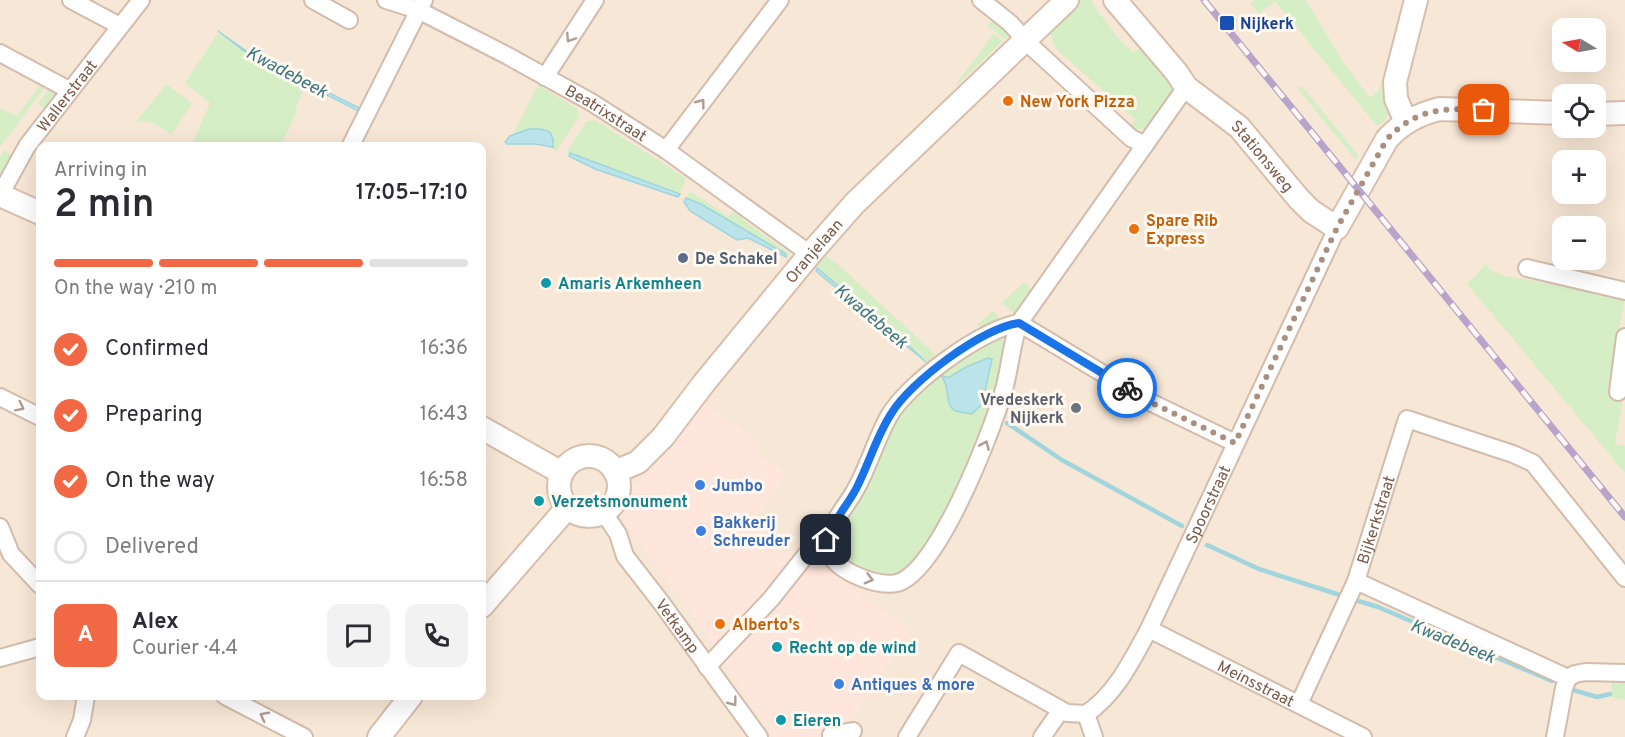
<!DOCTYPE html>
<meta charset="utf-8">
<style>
body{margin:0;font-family:Overpass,sans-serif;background:#f2f2f3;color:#2b2b33;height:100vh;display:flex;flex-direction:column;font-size:22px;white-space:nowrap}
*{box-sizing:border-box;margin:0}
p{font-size:20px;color:#7c7c81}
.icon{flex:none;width:33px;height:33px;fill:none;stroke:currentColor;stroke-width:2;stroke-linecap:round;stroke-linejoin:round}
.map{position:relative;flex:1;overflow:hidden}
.panel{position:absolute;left:36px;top:142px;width:450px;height:558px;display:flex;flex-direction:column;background:#fff;border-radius:12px;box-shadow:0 6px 24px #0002}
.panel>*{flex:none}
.needle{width:39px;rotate:280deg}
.buttons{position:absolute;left:1552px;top:18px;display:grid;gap:12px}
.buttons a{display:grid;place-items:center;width:54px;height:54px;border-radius:12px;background:#fff;box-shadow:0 6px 24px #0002;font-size:30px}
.pin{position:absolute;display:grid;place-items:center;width:51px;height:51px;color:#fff;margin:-26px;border-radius:12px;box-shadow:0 3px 9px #0006}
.courier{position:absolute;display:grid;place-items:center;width:60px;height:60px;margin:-30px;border:4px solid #1a73e8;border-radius:50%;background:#fff;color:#222;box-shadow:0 2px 8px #0007}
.headline em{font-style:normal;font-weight:600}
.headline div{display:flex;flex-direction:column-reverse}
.headline{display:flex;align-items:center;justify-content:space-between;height:102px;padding:0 18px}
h1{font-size:39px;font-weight:600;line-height:45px}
.bar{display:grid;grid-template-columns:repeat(4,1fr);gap:9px 6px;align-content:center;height:72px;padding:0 18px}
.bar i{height:8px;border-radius:4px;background:#e1e1e2}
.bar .selected{background:#f26844}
.bar p{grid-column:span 4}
.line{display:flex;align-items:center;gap:15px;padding:0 18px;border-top:2px solid #e1e1e2}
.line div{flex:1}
.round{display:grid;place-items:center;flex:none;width:63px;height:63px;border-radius:12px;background:#f2f2f3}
ol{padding:0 18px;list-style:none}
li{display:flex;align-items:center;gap:18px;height:66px}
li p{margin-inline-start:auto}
li .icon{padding:6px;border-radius:50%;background:#f26844;color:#fff;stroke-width:4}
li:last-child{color:#7c7c81}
li i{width:33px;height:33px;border:3px solid #e1e1e2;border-radius:50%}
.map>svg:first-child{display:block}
.residential{fill:#f7e7d6;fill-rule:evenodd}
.commercial{fill:#ffe6dc}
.green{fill:#d6eec5}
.water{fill:#bae4ea;stroke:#a0d5dd;stroke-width:1.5}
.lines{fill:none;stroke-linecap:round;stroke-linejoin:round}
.stream{stroke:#a0d5dd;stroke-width:4.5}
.street-casing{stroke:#d3bcac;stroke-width:20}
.secondary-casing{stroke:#d8bfac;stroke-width:26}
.street{stroke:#fff;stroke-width:16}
.secondary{stroke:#fff;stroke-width:22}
.rail-casing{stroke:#b8a4cb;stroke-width:7}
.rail{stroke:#fff9f1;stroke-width:4.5;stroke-dasharray:14;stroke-linecap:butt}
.oneway{stroke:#b09c92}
.done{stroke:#aa9081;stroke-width:6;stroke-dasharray:0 10.8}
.route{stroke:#1a73e8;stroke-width:8}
.transit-dot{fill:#1a4fb4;stroke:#fff9f1;stroke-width:2}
.food-dot{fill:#e8710a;stroke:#fff9f1;stroke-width:2}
.service-dot{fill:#5c6f8a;stroke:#fff9f1;stroke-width:2}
.culture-dot{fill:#0f9aa8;stroke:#fff9f1;stroke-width:2}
.worship-dot{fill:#6b7280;stroke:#fff9f1;stroke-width:2}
.shop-dot{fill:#3f7fe0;stroke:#fff9f1;stroke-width:2}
.labels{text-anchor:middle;stroke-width:6;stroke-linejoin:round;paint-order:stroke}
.transit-label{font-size:16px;font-weight:bold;fill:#164399;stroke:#fff9f1;text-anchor:start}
.street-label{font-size:16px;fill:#7c5a49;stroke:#fff9f1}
.food-label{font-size:16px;font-weight:bold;fill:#c56008;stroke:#fff9f1;text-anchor:start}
.service-label{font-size:16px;font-weight:bold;fill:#4e5e75;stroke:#fff9f1;text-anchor:start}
.culture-label{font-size:16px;font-weight:bold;fill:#0d838f;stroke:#fff9f1;text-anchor:start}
.worship-label{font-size:16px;font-weight:bold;fill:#5b616d;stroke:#fff9f1;text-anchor:end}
.shop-label{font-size:16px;font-weight:bold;fill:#366cbe;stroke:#fff9f1;text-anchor:start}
.water-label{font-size:18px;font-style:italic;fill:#3a7782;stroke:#fff9f1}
</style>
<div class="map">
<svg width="1625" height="737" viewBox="0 0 1625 737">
<rect width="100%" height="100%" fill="#fef5e9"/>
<!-- residential -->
<path class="residential" d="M 0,0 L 1625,0 L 1625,737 L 0,737 ZM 1563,28 L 1596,28 L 1596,62 L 1563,62 ZM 1563,94 L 1596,94 L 1596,128 L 1563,128 ZM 40,147 L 482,147 L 482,696 L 40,696 ZM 1563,160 L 1596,160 L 1596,194 L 1563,194 ZM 1563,226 L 1596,226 L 1596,260 L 1563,260 Z"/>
<!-- commercial -->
<path class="commercial" d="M 702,402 L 763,445 L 757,454 L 787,474 L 754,520 L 764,528 L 761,535 L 796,561 L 813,560 L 910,630 L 848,726 L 829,737 L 774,737 L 685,602 L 622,518 L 621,507 L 629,490 L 653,469 Z"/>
<!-- green -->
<g class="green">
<path d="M 1078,0 L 1093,0 L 1091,2 L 1119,39 L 1134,53 L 1140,48 L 1156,59 L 1175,87 L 1173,93 L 1148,128 L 1133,130 L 1128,127 L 1136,120 L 1056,49 L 1048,28 Z"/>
<path d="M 1254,0 L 1306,0 L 1345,65 L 1370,98 L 1379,90 L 1384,74 L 1387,75 C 1388,92 1397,118 1377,126 L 1275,1 L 1259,14 L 1250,3 Z"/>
<path d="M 996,18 L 1011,33 L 1005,39 L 987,25 Z"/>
<path d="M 218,33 L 248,54 L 306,84 L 295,109 L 297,111 L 280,147 L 191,147 L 210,103 L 185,83 Z"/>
<path d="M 993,34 L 1003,41 L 957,85 L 956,84 Z"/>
<path d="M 41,84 L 46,86 L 0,147 L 0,108 L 17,116 Z"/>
<path d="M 166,84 L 192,103 L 172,134 L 152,122 L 137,121 Z"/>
<path d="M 538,85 L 578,109 L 579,117 L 556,151 L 529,129 L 513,135 Z"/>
<path d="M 1302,86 L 1359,156 L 1355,159 L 1298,89 Z"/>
<path d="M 50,88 L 54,91 L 54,99 L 46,110 L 38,104 Z"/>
<path d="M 595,120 L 686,178 L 680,194 L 566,153 L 586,122 Z"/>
<path d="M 4,150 L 13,156 L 5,172 L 0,174 L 0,156 Z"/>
<path d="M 690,191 L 728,216 L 735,210 L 741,214 L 742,219 L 790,254 L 787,258 L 786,254 L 712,211 L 686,198 Z"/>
<path d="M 826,256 L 834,261 L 935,354 L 928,362 L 816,267 Z"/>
<path d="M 1486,264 L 1490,270 L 1505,276 L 1625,297 L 1607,393 L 1623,398 L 1615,444 L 1625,446 L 1625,473 L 1467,284 Z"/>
<path d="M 1024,282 L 1033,291 L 1015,314 L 1002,303 Z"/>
<path d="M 993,311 L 1003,321 L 984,332 L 978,324 Z"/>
<path d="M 1011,333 L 1010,342 L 974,463 L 917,561 L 890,581 L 851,573 L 829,544 L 892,421 L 916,395 L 960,357 Z"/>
<path d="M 1625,681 L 1625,700 L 1610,697 L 1612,682 Z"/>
</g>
<!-- water -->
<g class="water">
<path d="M 218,31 L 248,52 L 359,108 L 358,111 L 248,54 Z"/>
<path d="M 529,129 L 541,129 L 550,132 L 553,139 L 553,147 L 535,144 L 507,144 L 505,142 L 510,136 Z"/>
<path d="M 570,153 L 680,194 L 678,197 L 595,169 L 569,156 Z"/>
<path d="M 686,198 L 701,204 L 786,254 L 786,257 L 748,238 L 737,240 L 690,211 L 684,202 Z"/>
<path d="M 817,268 L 895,333 L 926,362 L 816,271 Z"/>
<path d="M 988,358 L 992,359 L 982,404 L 972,414 L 955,411 C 943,402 952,390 941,375 L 948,378 L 966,367 Z"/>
</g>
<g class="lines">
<!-- stream -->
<g class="stream">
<path d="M 1007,423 L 1062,460 L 1182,526"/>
<path d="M 1207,545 L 1259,569 L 1340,595"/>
<path d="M 1355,600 L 1378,607 L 1552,681"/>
<path d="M 1573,690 L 1597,697 L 1610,694"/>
</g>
<defs>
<g id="street">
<path d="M 71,0 L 120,26"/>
<path d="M 313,0 L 349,20"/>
<path id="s1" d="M 386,0 L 418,10 L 508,56 L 591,102 L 666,150 L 810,254"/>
<path d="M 981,0 L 1010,23 L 1033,48 L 1131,138 L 1145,145"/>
<path d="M 0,53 L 69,90"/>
<path d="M 545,77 L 595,0"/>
<path d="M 1186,87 L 1019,323 C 1011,345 1010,370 1003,393 C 991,433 938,572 897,583 C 883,586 865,580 853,574 C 841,568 829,559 826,545 C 823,535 847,504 853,494 C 868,469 875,441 889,416 C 908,383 982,329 1019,323 L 1150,402 L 1235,443"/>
<path d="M 350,147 L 424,0"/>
<path d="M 666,150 L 780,0"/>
<path id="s2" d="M 0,195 L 27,146 L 141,0"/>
<path d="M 1527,268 L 1625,291"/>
<path d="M 1618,392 L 1625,337"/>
<path d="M 0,397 L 40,417"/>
<path id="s3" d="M 604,513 L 618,534 L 625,556 L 660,601 L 759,737"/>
<path d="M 0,527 L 11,554 L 40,585"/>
<path d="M 1356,581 L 1568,678"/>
<path id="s4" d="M 1149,629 L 1363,737"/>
<path d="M 0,658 L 40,647"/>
<path d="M 707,667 L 771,599 L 806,555 L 825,545"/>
<path d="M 225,696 L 304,737"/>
<path id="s5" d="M 1299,704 L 1356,581 L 1407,419 L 1513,454 L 1533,463 L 1625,578"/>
<path d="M 1086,714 L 1094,737"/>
<path d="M 831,735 L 853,731"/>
<path d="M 75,737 L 82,720 L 86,696"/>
<path id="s6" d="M 907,737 L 959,653 L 1067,713 L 1086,714 C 1116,694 1132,660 1149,629 L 1337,228"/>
<path d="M 1042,737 L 1061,710"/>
<path d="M 1555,737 L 1564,688 L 1568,678 L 1575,674 L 1585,672 L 1625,673"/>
</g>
<g id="secondary">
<path id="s7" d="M 1115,0 L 1177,73 L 1186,87 L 1239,127 L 1299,199 L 1311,211 L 1337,228 L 1387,139 C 1402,123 1417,115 1439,109 L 1563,113"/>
<path d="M 1596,114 L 1625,113"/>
<path d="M 1406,122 L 1396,99 L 1395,82 L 1416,0"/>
<path d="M 0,195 L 40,213"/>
<path d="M 482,428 L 562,473"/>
<circle cx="589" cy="486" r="30"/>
<path id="s8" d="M 615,472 L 638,462 L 663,437 L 704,383 L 810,254 L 855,203 L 1067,0"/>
<path d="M 482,606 L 567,508"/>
<path d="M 379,737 L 411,696"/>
</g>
</defs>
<!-- street casing -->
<use href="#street" class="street-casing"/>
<!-- secondary casing -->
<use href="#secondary" class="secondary-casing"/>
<!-- street -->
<use href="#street" class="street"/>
<!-- secondary -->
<use href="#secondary" class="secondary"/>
<defs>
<path id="rail" d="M 1204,0 L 1625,517"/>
</defs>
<!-- rail casing -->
<use href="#rail" class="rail-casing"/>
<!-- rail -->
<use href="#rail" class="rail"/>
</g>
<!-- one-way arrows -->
<defs><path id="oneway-chevron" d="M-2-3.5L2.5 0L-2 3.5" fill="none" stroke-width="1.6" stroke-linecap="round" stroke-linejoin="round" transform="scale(1.5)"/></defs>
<g class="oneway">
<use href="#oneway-chevron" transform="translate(570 38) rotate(123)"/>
<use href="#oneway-chevron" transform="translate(701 103) rotate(-53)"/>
<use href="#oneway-chevron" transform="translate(20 407) rotate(27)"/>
<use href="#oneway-chevron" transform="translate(985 445) rotate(-66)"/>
<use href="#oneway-chevron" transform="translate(869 579) rotate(15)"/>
<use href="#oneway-chevron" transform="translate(733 702) rotate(53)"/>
<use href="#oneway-chevron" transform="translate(264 716) rotate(-153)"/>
</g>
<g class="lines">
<!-- done -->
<path class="done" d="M 1127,388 L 1150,402 L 1235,443 L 1337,228 L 1387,139 C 1417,108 1443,108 1484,110"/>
<!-- route -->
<path class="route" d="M 826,540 C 833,521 847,506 856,489 C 869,464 876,437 891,414 C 911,381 981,329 1019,323 L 1127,388"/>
</g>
<!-- markers -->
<rect class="transit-dot" x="1219" y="15" width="16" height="16" rx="3"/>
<g class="food-dot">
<circle cx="1008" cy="101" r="6"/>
<circle cx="1134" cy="229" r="6"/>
<circle cx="720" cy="624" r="6"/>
</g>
<circle class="service-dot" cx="683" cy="258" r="6"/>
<g class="culture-dot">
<circle cx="546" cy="283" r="6"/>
<circle cx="539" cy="501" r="6"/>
<circle cx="777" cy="647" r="6"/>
<circle cx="781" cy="720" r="6"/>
</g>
<circle class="worship-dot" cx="1076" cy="408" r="6"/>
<g class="shop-dot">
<circle cx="700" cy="485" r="6"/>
<circle cx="701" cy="531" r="6"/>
<circle cx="839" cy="684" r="6"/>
</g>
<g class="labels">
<!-- transit labels -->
<g class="transit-label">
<text x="1240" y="29">Nijkerk</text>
</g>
<!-- street labels -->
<g class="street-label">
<text dy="6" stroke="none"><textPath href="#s2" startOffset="120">Wallerstraat</textPath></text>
<text dy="6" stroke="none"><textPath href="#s1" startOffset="248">Beatrixstraat</textPath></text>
<text dy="6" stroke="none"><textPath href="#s7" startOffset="216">Stationsweg</textPath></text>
<text dy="6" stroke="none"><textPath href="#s8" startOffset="300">Oranjelaan</textPath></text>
<text dy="6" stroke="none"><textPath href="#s6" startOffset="486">Spoorstraat</textPath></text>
<text dy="6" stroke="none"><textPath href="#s5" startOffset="200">Bijkerkstraat</textPath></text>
<text dy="6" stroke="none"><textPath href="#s3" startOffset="136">Vetkamp</textPath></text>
<text dy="6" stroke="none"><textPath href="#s4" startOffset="120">Meinsstraat</textPath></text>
</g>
<!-- food labels -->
<g class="food-label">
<text x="1020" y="107">New York Pizza</text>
<text x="1146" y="226">Spare Rib<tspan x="1146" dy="18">Express</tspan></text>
<text x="732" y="630">Alberto's</text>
</g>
<!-- service labels -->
<g class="service-label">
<text x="695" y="264">De Schakel</text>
</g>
<!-- culture labels -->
<g class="culture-label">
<text x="558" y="289">Amaris Arkemheen</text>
<text x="551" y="507">Verzetsmonument</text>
<text x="789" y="653">Recht op de wind</text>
<text x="793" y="726">Eieren</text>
</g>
<!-- worship labels -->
<g class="worship-label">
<text x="1064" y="405">Vredeskerk<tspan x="1064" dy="18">Nijkerk</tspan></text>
</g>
<!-- shop labels -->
<g class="shop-label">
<text x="712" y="491">Jumbo</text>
<text x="713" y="528">Bakkerij<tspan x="713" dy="18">Schreuder</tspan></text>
<text x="851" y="690">Antiques &amp; more</text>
</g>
<!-- water labels -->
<g class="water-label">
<text transform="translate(287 72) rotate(28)" y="6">Kwadebeek</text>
<text transform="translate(871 316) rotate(40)" y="6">Kwadebeek</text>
<text transform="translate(1453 641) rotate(22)" y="6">Kwadebeek</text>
</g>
</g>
</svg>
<div class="buttons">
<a><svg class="needle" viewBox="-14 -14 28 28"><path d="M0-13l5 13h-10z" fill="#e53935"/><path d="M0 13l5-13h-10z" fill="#7c7c81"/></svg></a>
<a><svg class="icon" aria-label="locate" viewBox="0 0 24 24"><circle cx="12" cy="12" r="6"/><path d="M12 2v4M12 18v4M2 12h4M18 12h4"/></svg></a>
<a>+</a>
<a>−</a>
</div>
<div class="pin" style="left:1484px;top:110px;background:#ea580c"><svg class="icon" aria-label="bag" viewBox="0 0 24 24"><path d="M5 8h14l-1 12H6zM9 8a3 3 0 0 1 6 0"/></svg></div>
<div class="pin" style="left:826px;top:540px;background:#1f2937"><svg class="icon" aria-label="home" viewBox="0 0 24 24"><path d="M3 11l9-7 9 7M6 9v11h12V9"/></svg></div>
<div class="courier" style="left:1127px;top:388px"><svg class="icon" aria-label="bike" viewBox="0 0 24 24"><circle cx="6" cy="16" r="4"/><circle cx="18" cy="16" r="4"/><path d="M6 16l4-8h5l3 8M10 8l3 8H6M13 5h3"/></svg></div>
<section class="panel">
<div class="headline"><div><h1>2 min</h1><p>Arriving in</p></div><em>17:05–17:10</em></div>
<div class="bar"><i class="selected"></i><i class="selected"></i><i class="selected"></i><i></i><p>On the way · 210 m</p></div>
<ol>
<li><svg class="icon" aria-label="check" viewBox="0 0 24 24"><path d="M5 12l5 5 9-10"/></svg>Confirmed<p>16:36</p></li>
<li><svg class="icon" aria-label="check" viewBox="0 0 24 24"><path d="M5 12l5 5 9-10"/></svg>Preparing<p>16:43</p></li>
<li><svg class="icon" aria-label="check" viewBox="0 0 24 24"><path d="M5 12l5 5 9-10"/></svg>On the way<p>16:58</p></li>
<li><i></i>Delivered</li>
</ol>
<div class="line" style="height:108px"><b class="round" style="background:#f26844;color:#fff">A</b><div><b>Alex</b><p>Courier · 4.4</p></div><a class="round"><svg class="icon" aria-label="chat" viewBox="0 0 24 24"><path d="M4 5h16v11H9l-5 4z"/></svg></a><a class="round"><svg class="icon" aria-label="phone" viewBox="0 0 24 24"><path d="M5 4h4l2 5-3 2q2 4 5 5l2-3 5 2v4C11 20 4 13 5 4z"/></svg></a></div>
</section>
</div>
